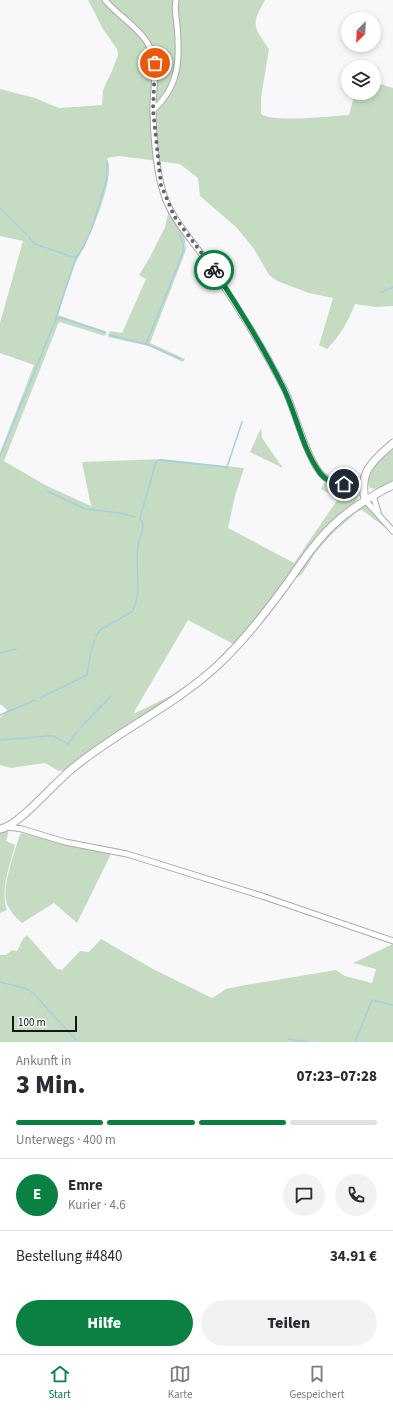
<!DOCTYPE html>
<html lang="de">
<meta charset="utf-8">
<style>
body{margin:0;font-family:"Source Sans 3",sans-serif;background:#f2f2f3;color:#2b2b33;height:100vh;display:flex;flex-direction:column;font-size:15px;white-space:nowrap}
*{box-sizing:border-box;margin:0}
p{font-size:13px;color:#7c7c81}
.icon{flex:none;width:22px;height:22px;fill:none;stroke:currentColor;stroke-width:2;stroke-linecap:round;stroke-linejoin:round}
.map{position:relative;height:1042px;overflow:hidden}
.side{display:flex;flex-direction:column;background:#fff;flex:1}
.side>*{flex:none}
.needle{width:26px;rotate:204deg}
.controls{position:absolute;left:341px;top:12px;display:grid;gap:8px}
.controls a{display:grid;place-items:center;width:40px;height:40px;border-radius:50%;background:#fff;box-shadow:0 2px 6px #0003;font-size:20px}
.scale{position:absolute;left:12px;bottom:10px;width:65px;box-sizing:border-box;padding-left:4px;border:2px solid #151516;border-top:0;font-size:11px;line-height:14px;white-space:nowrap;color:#151516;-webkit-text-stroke:3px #f8f8fa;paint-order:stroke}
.pin{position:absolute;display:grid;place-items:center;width:34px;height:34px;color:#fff;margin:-17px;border:2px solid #fff;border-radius:50%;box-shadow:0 1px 4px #0007}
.courier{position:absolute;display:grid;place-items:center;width:40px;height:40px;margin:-20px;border:3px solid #0b8043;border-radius:50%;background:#fff;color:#222;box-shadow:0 1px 5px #0007}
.summary em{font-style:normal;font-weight:800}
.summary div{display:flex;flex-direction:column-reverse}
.summary{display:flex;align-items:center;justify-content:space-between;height:68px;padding:0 16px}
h1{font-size:26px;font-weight:800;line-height:30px}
.bar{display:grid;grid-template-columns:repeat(4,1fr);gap:6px 4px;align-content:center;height:48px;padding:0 16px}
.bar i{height:5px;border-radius:3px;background:#e1e1e2}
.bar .active{background:#0b8043}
.bar p{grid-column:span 4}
.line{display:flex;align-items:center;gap:10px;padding:0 16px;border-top:1px solid #e1e1e2}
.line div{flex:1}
.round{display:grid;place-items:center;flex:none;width:42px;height:42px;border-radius:21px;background:#f2f2f3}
.button{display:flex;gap:8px;margin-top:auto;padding:8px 16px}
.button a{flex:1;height:46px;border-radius:24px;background:#0b8043;color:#fff;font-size:16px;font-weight:800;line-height:46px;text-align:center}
.button a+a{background:#f2f2f3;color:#2b2b33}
.tab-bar{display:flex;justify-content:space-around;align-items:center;height:56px;border-top:1px solid #e1e1e2;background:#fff;font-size:11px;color:#7c7c81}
.tab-bar a{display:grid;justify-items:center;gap:2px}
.tab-bar .active{color:#0b8043}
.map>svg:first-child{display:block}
.green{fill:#c5dcc2}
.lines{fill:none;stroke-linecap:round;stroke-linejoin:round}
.stream{stroke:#a6cee1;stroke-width:1.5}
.minor-casing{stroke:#aaaaab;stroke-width:7}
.secondary-casing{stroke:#aaaaab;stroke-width:9}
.minor{stroke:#fff;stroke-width:5}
.secondary{stroke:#fff;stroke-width:7}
.done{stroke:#646466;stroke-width:4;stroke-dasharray:0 7.2}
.route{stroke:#0b8043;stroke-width:5}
</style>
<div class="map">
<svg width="393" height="1042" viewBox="0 0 393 1042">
<rect width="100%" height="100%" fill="#f8f8fa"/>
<!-- green -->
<g class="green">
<path d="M 88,0 L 265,0 C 251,25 253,26 269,49 L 261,98 L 261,114 C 274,123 331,116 349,115 L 355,93 L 374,93 L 374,82 L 393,88 L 393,306 L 376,307 L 355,304 C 349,320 340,336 327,349 L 319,345 L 333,298 L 309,293 L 277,281 L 269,275 L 254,249 L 237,228 L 200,196 L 198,178 L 180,164 L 119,156 L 107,158 C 117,178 88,241 77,260 C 68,276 64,297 58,315 L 107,332 L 105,336 L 63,323 L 60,322 L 58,324 L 4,461 L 45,485 L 91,506 L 82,462 L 162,459 L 244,468 L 235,496 L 228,528 L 294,563 L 338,499 L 321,489 L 327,478 L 317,465 C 329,478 339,481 357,479 L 362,473 L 357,485 L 359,488 L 360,495 L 356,501 L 330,522 L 316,539 L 250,629 L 235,645 L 188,620 L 133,714 L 187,688 L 67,770 L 59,771 L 45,763 L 11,768 L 0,765 L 0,718 L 7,710 L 0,704 L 0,453 L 34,365 L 0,353 L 0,323 L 23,241 L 0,236 L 0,89 L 35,98 L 59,108 L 102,105 L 103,90 L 112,71 L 118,55 L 117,49 L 103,29 Z"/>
<path d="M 169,210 L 184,234 L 186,250 L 150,343 L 185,359 L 183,362 L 149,346 L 108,337 L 110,331 L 122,333 L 146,279 L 139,275 L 150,257 L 165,227 Z"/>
<path d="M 261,428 L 262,438 L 283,468 L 250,452 Z"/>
<path d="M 393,447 L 393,481 L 377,489 L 370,488 L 366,480 L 371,468 Z"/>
<path d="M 364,505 L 367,505 L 371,508 L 391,532 L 362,510 L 358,511 L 332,534 L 315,553 L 302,574 L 290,583 L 317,546 L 336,526 Z"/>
<path d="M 9,830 L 6,841 L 15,845 C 10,865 0,890 7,910 L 0,913 L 0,832 Z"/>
<path d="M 22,833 L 69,845 L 112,852 L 77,923 L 54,903 L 22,923 C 16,918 10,911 7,904 C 1,888 15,851 20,834 Z"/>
<path d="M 27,935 L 57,969 L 62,970 L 80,951 L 89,952 L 101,939 L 153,969 L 212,998 L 226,989 L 240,986 L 336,970 L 345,976 L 372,983 L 376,969 L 353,963 L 393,944 L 393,1042 L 0,1042 L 0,955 L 6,955 L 12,950 L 17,951 L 23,939 Z"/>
</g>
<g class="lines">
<!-- stream -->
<g class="stream">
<path d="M 0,208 L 26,234"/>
<path d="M 29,238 L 35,244 L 76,258"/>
<path d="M 381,293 L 393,287"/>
<path d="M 56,318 L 76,258 L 83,248 L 92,228 L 107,178 L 107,162"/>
<path d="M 109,335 L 146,344 L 181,359"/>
<path d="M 146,344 L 183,253 L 183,243 L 179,234"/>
<path d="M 0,456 L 56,319 L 61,318 L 105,332"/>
<path d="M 47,491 L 85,509 L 120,513 L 135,517"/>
<path d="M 96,636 L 100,630 L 133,611 C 142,589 135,567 138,545 C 139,536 147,527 140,518 L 156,462 L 159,460 L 227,467 L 242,422"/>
<path d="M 0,653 L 16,649"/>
<path d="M 40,698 L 87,675 L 90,655 L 95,639"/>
<path d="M 0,715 L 35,700"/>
<path d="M 81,727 L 111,696"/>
<path d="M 0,740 L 47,736 L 53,736 L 68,744 L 78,731"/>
<path d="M 0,982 L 27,989 L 34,994 L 78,1042"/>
<path d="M 288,1039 L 308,1042"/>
<path d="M 355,1042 L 372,1000 L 393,1005"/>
</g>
<defs>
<g id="minor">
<path d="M 105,0 C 117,15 141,29 149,46 C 159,65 153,87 153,108 C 153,135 156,173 165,198 C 175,224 195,243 210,266 C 237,305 262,346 284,388 C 295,410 307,461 323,476 C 334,487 349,482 363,483"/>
<path d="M 153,110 C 180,86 180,58 177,25 C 176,16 174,8 176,0"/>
<path d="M 373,495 L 378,512"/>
<path d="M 365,500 L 393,531"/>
<path d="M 8,827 L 22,829 L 65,842 L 127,854 L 262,896 L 393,941"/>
</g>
<g id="secondary">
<path d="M 365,500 C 359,470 373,461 393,443"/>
<path d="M 0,829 C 18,827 56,781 73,768 C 119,730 174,706 218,665 C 245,640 267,611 288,582 C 302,562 316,541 333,525 C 351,508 371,496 393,485"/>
</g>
</defs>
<!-- minor casing -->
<use href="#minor" class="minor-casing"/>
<!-- secondary casing -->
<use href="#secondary" class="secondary-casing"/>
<!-- minor -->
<use href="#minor" class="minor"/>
<!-- secondary -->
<use href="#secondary" class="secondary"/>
</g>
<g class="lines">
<!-- done -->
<path class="done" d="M 155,63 L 153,110 L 161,185 L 174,216 L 214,270"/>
<!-- route -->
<path class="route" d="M 214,270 C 239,308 264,348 284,389 C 297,416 302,448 320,473 C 326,481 334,483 344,484"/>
</g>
</svg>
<div class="controls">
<a><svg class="needle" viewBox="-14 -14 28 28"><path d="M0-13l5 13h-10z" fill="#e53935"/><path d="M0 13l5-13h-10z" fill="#7c7c81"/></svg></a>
<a><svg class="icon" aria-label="layers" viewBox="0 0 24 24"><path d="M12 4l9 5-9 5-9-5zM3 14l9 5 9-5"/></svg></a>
</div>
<div class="scale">100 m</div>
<div class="pin" style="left:155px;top:63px;background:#ea580c"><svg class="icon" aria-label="bag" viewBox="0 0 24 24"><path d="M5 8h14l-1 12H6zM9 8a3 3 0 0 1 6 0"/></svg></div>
<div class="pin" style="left:344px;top:484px;background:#1f2937"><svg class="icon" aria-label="home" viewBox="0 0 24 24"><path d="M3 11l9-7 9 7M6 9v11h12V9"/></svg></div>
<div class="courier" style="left:214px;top:270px"><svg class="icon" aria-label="bike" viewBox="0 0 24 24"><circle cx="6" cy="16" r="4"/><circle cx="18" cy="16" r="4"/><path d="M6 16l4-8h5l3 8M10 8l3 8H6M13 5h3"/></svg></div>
</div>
<section class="side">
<div class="summary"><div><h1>3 Min.</h1><p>Ankunft in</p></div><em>07:23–07:28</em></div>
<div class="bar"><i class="active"></i><i class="active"></i><i class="active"></i><i></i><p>Unterwegs · 400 m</p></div>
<div class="line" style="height:72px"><b class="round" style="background:#0b8043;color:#fff">E</b><div><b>Emre</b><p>Kurier · 4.6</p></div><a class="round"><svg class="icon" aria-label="chat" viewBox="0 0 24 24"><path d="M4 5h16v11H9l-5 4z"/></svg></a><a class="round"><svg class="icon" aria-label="phone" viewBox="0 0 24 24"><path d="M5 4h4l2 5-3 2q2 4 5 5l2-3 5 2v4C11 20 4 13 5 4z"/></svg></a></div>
<div class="line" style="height:52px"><div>Bestellung #4840</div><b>34.91 €</b></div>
<div class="button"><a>Hilfe</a><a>Teilen</a></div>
</section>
<nav class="tab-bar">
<a class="active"><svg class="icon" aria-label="home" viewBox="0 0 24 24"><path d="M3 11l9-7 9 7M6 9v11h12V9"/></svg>Start</a>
<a><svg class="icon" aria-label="map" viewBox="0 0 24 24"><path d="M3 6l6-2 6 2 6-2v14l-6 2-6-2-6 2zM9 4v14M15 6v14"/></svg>Karte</a>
<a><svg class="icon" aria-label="saved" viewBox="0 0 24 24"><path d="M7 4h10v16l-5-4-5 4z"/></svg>Gespeichert</a>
</nav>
